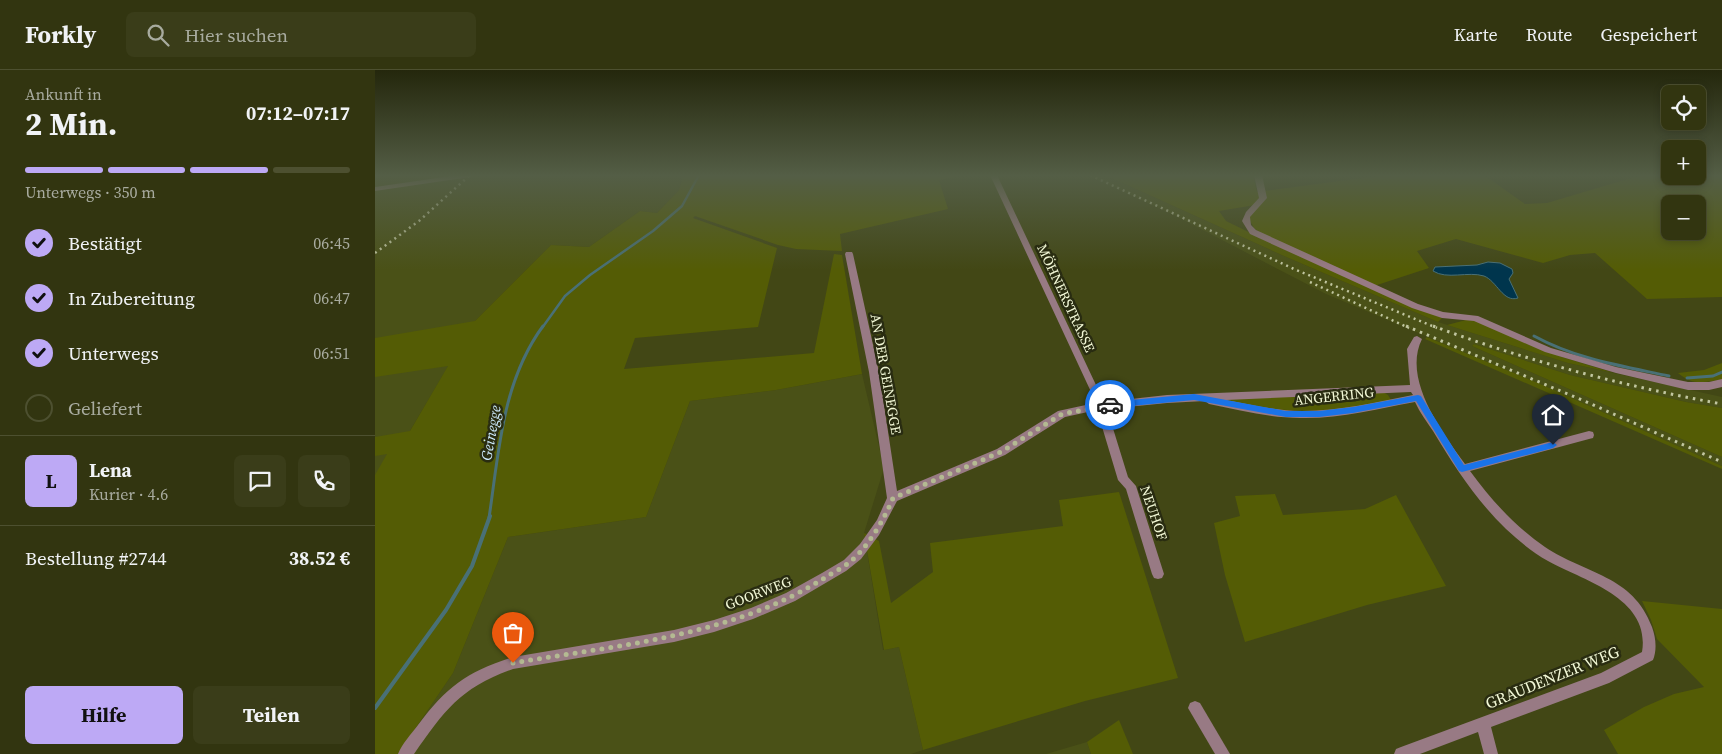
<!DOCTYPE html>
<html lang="de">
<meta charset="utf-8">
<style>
body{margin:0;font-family:"Source Serif 4",serif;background:#3a3d19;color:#f1f3f6;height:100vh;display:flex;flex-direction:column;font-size:19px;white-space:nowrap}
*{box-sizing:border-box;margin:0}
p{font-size:16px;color:#a8ab9f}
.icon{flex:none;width:28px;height:28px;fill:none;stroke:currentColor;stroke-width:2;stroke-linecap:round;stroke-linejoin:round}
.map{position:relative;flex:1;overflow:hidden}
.sheet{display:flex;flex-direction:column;background:#323510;width:375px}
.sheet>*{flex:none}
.tools{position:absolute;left:1286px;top:15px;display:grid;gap:10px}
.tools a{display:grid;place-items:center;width:45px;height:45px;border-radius:8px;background:#323510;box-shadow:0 2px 8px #0003,0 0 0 1px #4d5030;font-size:25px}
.pin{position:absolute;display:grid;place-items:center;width:42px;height:42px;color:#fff;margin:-51px -21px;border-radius:50% 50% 50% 0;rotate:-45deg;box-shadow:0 0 5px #0007}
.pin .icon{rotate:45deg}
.courier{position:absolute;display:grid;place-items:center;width:50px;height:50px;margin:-25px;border:4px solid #1a73e8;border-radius:50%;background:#fff;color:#222;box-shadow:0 1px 6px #0007}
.overview em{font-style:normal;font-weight:700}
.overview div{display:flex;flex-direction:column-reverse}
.overview{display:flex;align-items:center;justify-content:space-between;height:85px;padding:0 25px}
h1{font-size:32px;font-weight:700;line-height:38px}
.bar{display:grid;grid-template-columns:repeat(4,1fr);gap:8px 5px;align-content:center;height:60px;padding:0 25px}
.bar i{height:6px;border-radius:4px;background:#4d5030}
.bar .current{background:#bda9f5}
.bar p{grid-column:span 4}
.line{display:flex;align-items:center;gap:12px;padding:0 25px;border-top:1px solid #4d5030}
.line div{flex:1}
.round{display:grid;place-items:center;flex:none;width:52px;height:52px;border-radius:8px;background:#3a3d19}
ol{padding:0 25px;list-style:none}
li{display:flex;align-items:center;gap:15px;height:55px}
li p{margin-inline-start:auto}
li .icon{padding:5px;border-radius:50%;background:#bda9f5;color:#111;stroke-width:4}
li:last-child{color:#a8ab9f}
li i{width:28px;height:28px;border:2px solid #4d5030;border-radius:50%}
.button{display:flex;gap:10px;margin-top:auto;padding:10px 25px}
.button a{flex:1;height:58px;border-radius:8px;background:#bda9f5;color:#111;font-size:20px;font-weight:700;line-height:58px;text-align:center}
.button a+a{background:#3a3d19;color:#f1f3f6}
header{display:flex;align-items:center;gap:30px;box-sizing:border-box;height:70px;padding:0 25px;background:#323510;border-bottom:1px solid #4d5030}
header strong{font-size:24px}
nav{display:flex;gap:28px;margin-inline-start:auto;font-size:18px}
.search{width:350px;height:45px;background:#3a3d19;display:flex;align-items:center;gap:12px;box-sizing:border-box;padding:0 18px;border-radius:8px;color:#a8ab9f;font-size:19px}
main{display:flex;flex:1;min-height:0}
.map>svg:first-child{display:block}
.built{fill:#4a5117}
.green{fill:#545c05;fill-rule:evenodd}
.water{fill:#00354d;stroke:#497076}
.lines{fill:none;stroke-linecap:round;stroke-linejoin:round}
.stream-far2{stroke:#497076;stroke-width:2.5}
.stream-far1{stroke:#497076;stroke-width:3}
.stream{stroke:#497076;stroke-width:4}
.minor{fill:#987a84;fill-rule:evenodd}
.tertiary{fill:#987a84;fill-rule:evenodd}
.rail-far1{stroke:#c1c6a0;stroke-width:2.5;stroke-dasharray:2 4;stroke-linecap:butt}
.rail{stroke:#c1c6a0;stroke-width:3;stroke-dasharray:2.5 5;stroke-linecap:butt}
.route{fill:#1a73e8}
.done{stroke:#b4ba92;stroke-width:5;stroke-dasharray:0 9}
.labels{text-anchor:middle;stroke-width:5;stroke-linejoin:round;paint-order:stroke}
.street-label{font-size:14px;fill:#f2f8d6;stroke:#292c11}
.water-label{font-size:15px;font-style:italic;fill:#cce9fb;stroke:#292c11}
.near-street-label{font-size:16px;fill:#f2f8d6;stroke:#292c11}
</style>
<header>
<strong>Forkly</strong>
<div class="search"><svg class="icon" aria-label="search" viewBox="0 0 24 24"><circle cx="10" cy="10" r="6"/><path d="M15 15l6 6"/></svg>Hier suchen</div>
<nav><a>Karte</a><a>Route</a><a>Gespeichert</a></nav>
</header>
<main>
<section class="sheet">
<div class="overview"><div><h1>2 Min.</h1><p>Ankunft in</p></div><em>07:12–07:17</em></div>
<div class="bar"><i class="current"></i><i class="current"></i><i class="current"></i><i></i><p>Unterwegs · 350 m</p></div>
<ol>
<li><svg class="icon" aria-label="check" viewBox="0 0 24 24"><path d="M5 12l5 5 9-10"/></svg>Bestätigt<p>06:45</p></li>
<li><svg class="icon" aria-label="check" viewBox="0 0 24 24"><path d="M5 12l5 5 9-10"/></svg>In Zubereitung<p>06:47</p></li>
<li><svg class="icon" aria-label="check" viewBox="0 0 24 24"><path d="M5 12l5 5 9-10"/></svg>Unterwegs<p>06:51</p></li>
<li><i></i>Geliefert</li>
</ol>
<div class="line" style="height:90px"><b class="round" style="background:#bda9f5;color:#111">L</b><div><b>Lena</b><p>Kurier · 4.6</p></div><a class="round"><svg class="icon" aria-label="chat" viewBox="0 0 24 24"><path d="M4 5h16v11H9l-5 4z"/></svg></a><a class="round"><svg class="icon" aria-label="phone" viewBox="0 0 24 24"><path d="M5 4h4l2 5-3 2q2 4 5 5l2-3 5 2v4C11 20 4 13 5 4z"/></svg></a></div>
<div class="line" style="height:65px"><div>Bestellung #2744</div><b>38.52 €</b></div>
<div class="button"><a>Hilfe</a><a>Teilen</a></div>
</section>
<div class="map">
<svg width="1347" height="684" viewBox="0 0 1347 684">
<rect width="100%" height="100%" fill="#424715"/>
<!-- built -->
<g class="built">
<path d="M 0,105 L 307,105 L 304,120 L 282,143 L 265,141 L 214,177 L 176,175 L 100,251 L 0,420 Z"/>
<path d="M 712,105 L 730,105 L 909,186 L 1063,252 L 1193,293 L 1347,327 L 1347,338 L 1311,332 L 1195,305 L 1099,274 L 1097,276 L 1347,387 L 1347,396 L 1170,316 L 951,224 L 797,144 Z"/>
<path d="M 487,304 L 509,398 L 489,463 L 508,580 L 524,577 L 548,680 L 536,684 L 23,684 L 78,603 L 133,467 L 271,447 L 315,331 L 401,320 Z"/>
<path d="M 712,672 L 716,684 L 671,684 Z"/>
</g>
<!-- green -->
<g class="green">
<path d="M 308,105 L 591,105 L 564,110 L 573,139 L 465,164 L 467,181 L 421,179 L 403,175 L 320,146 L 318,148 L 402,178 L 383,257 L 260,268 L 249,299 L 439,283 L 459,184 L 467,185 L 487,304 L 401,320 L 315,331 L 271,447 L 133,467 L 78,603 L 23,684 L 0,684 L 0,405 L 12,384 L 0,386 L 0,367 L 35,361 L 73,296 L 0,307 L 0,268 L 100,251 L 176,175 L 214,177 L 265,141 L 282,143 L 304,120 Z"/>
<path d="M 730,105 L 869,105 L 878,106 L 882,122 L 1010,105 L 1109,105 L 1150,134 L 1172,133 L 1266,105 L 1322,106 L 1323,105 L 1347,105 L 1347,227 L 1272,229 L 1220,183 L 1195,185 L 1168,193 L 1081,169 L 1042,181 L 1054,198 L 999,216 L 888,165 L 879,158 L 874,149 L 877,142 L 886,134 L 844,141 L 851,151 L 892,171 L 1067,248 L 1063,252 L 909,186 ZM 1295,134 L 1322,134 L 1322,161 L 1295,161 Z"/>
<path d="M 1091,250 L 1104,251 L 1187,287 L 1239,303 L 1193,293 L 1072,255 Z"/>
<path d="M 1052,267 L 1170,316 L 1347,396 L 1347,399 L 1050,269 Z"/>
<path d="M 1099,274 L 1195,305 L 1311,332 L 1347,338 L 1347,387 L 1097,276 Z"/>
<path d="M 1347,293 L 1347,309 L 1345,310 C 1326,312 1319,316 1303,303 L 1329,300 Z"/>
<path d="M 1008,322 L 1013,325 L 1016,330 C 968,341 922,345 873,335 C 866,334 857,333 852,329 Z"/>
<path d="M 744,422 L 803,608 L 710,631 L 548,680 L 524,577 L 509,580 L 489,463 L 504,471 L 516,533 L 558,502 L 555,473 L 688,456 L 684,430 Z"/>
<path d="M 900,424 L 908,445 L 990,439 L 1021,425 L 1071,516 L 992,535 L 870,572 L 850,505 L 839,453 L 865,446 L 860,426 Z"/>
<path d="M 1267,531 L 1347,539 L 1347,684 L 1243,684 L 1229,660 L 1269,637 L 1299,624 L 1329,617 L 1282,569 L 1276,550 Z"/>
<path d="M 744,650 L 758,684 L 716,684 L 712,672 Z"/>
</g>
<!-- water -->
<path class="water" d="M 1113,192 L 1125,193 L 1137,199 L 1138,203 L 1134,209 L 1143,228 C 1128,233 1122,211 1109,206 C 1093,201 1072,210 1058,201 L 1060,197 L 1102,195 Z"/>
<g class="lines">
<!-- stream-far2 -->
<path class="stream-far2" d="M 167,258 L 190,226 L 215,205 L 278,161 L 307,136 L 324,105"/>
<!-- stream-far1 -->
<g class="stream-far1">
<path d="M 1159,266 C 1201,289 1247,296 1294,306"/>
<path d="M 1312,308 L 1338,306 L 1347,302"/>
<path d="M 114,448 C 124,381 127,312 168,256"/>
</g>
<!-- stream -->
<path class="stream" d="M 0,638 L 71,540 L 97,496 L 115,446"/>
<!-- minor -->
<g class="minor">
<path d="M 615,105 L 622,105 L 729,332 L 792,325 L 1035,315 L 1032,279 L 1039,267 L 1042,266 L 1047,269 C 1027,309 1067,362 1090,394 L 1214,361 L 1218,362 L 1219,365 L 1218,368 L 1214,369 L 1095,401 C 1116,430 1141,457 1170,477 C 1210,504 1258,505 1277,557 C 1281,568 1282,580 1278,590 L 1234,613 L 1116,657 L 1123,684 L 1109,684 L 1103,662 L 1045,684 L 1019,684 L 1021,679 L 1026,677 L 1226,603 L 1267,582 C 1276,528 1209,511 1173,491 C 1158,483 1144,471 1131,459 C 1101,430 1079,396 1058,361 C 1052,352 1045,343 1040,332 C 1002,339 964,349 925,348 C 894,348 864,340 834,334 L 830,331 L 792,333 L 732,339 L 753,407 L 761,416 L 789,504 L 787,508 L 783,509 L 779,508 L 777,504 L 751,419 L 743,410 L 722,340 L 690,347 L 630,385 L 522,431 L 504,465 L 486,489 L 471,501 L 420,531 L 378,549 L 339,562 L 299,572 L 138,599 C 85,618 70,640 39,684 L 23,684 C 27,674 36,664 43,655 C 72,616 92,602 138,587 L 299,560 L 339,550 L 376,538 L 411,523 L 447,503 L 469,490 L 485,474 L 502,450 L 512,428 L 494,302 L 470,184 L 471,182 L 477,182 L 478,184 L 504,302 L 522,421 L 622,379 L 683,341 L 720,333 L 717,324 ZM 1036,322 L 1038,325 C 1001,332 965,341 927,341 C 902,341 876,335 851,330 Z"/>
<path d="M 879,105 L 887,105 L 892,128 L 875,147 L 876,155 L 881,160 L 1043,234 L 1068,242 L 1103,246 L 1176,278 L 1241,297 L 1313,312 L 1334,312 L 1347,309 L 1347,317 L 1334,320 L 1313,320 L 1241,303 L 1170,282 L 1099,251 L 1067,248 L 1037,238 L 875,164 L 867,151 L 871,142 L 884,128 Z"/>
<path d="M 820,631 L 825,633 L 855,684 L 840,684 L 813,638 L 815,633 Z"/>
</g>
<!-- tertiary -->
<path class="tertiary" d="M 83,105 L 99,105 L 95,107 L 0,121 L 0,117 Z"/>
<!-- rail-far1 -->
<g class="rail-far1">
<path d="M 715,105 L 919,199 L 1062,258"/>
<path d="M 0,183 L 44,151 L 95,105"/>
<path d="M 935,212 L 1034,258"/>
</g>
<!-- rail -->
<g class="rail">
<path d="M 1031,256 L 1207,330 L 1347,392"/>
<path d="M 1058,256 C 1152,291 1249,316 1347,334"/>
</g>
</g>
<!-- sky -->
<linearGradient id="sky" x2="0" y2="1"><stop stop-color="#24270c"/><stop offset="0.53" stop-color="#545e46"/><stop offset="1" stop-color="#545e46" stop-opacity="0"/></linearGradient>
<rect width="1347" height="200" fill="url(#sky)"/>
<!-- route -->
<path class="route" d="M 819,324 L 911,341 L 944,341 L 978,337 L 1043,325 L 1046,326 L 1089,395 L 1178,372 L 1182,375 L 1178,378 L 1087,402 L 1084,401 L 1041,331 L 978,343 L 944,347 L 911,347 L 819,330 L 735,338 L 731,335 L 735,332 Z"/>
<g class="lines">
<!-- done -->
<path class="done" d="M 138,593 C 244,575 359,566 451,507 C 459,502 469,497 476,491 C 493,477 510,448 518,428 L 626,382 L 687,344 L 735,335"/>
</g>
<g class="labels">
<!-- street labels -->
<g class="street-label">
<text transform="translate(691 228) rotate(65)" y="5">MÖHNERSTRASSE</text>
<text transform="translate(511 304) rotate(80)" y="5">AN DER GEINEGGE</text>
<text transform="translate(959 326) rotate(-6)" y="5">ANGERRING</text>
<text transform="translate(779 443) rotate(71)" y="5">NEUHOF</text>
<text transform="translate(383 523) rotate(-21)" y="5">GOORWEG</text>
</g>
<!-- water labels -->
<g class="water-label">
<text transform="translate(116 363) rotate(-80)" y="5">Geinegge</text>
</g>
<!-- near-street labels -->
<g class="near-street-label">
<text transform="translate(1177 607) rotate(-22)" y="6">GRAUDENZER WEG</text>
</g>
</g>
</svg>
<div class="tools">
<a><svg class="icon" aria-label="locate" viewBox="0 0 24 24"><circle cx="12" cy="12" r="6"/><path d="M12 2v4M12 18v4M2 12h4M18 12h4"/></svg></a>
<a>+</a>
<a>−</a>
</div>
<div class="pin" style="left:138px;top:593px;background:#ea580c"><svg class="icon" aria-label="bag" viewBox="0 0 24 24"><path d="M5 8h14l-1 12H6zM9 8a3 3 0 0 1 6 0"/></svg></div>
<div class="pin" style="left:1178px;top:375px;background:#1f2937"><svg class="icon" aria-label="home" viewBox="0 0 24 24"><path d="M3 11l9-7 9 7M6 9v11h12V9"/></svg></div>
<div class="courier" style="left:735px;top:335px"><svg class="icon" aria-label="car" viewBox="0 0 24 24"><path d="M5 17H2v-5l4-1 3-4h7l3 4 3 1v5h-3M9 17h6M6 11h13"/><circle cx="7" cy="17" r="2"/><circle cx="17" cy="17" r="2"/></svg></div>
</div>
</main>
